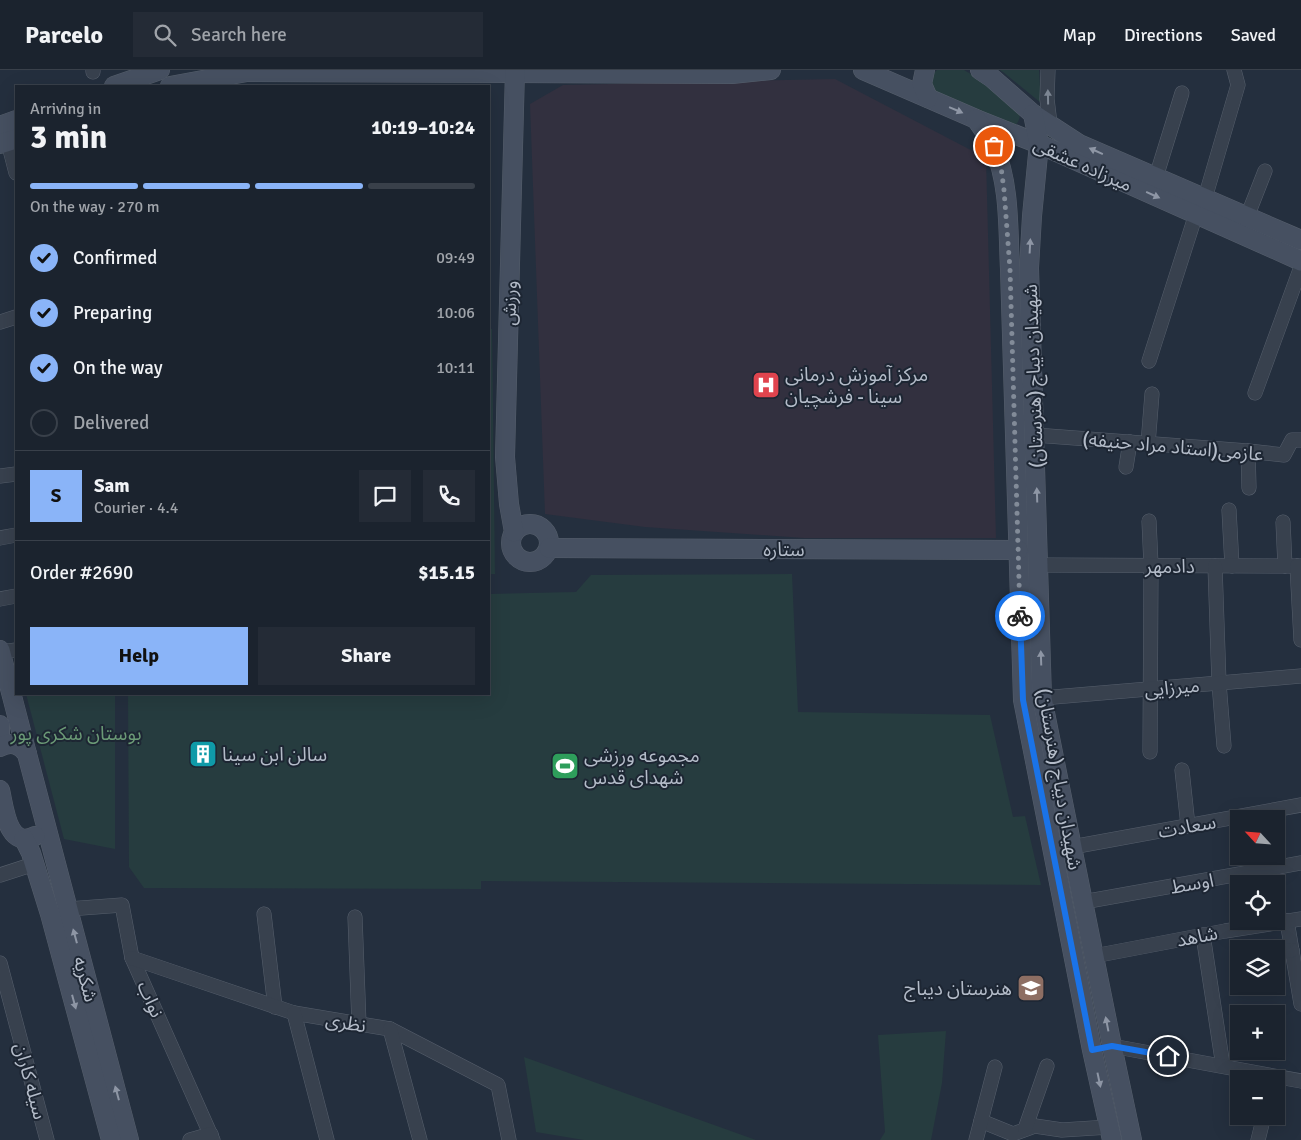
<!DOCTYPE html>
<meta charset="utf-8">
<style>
body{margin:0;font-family:Signika,"Noto Sans Arabic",sans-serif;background:#242b36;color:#f1f3f6;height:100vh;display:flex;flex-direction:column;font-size:19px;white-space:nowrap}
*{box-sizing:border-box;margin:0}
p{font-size:16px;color:#a0a4aa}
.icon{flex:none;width:28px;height:28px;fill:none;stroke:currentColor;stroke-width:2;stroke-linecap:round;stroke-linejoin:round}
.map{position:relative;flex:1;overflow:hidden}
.details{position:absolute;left:15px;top:15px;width:475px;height:610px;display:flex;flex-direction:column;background:#1b232e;border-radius:0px;box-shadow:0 5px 20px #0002,0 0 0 1px #39404a}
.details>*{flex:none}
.needle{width:32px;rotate:296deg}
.tools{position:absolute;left:1230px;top:740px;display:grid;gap:10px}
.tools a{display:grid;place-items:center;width:55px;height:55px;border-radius:0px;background:#1b232e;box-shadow:0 5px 20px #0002,0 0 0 1px #39404a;font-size:25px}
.pin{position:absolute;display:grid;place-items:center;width:42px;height:42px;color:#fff;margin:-21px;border:2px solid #fff;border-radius:50%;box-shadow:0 1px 5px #0007}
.courier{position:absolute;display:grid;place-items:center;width:50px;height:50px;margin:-25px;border:4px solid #1a73e8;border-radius:50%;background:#fff;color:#222;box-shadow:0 1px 6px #0007}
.overview em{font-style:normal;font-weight:800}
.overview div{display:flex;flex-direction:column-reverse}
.overview{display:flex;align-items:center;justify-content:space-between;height:85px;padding:0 15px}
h1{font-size:32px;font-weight:800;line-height:38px}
.bar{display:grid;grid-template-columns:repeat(4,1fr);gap:8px 5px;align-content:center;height:60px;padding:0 15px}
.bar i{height:6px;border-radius:4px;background:#39404a}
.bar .current{background:#8ab4f8}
.bar p{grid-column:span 4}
.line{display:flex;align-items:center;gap:12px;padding:0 15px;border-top:1px solid #39404a}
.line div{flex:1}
.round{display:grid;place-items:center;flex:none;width:52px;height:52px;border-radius:0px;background:#242b36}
ol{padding:0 15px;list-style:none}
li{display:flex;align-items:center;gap:15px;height:55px}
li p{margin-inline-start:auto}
li .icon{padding:5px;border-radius:50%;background:#8ab4f8;color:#111;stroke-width:4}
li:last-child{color:#a0a4aa}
li i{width:28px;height:28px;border:2px solid #39404a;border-radius:50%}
.button{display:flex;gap:10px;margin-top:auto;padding:10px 15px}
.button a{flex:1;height:58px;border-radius:0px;background:#8ab4f8;color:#111;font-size:20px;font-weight:800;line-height:58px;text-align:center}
.button a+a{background:#242b36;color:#f1f3f6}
header{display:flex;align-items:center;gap:30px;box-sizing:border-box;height:70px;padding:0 25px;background:#1b232e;border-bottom:1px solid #39404a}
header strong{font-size:24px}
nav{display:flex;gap:28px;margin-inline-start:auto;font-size:18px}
.search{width:350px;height:45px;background:#242b36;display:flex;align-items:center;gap:12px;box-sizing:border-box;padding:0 18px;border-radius:0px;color:#a0a4aa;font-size:19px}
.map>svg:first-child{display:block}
.medical{fill:#32303f}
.green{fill:#263c3f}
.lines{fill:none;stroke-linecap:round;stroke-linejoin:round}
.street-casing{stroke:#565f6c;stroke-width:15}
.secondary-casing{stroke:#565f6c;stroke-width:20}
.street{stroke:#38414e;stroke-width:14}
.secondary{stroke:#465061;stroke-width:19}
.oneway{fill:#7c8592}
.oneway2{fill:#8e96a5}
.done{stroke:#828b98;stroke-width:5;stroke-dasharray:0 9}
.route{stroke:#1a73e8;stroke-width:6}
.labels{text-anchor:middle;stroke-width:4;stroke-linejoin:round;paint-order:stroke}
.street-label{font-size:19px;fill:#b4bcc9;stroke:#1d2633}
.poi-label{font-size:19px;fill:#b4bcc9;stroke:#1d2633;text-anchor:start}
.park-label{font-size:19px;fill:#6b9a76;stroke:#1d2633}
</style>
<header>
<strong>Parcelo</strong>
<div class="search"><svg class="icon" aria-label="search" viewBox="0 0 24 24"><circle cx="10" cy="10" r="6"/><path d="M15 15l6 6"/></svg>Search here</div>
<nav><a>Map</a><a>Directions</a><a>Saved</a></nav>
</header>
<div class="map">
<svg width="1301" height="1070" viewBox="0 0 1301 1070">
<rect width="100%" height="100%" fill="#242f3e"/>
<!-- medical -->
<path class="medical" d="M 835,9 L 986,88 L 996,468 L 804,468 L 645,457 L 545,444 L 530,34 L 563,15 Z"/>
<!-- green -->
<g class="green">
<path d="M 937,0 L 964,0 L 979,9 L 1020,42 C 1020,50 1018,54 1011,58 L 936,23 L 931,17 L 931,6 Z"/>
<path d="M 1000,0 L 1039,0 L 1041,33 L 1003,2 Z"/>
<path d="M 489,259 L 492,259 L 495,504 L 489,504 Z"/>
<path d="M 792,504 L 798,642 L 990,645 L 1013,747 L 1025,746 L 1041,815 L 481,811 L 481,819 L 144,818 L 129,797 L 128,624 L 489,624 L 489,524 L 576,522 L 591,505 Z"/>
<path d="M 26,624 L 115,624 L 115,779 L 64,769 Z"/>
<path d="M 946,961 L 942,1013 L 931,1070 L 880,1070 L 885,1062 L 878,965 Z"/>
<path d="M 524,987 L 756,1070 L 584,1070 L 536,1062 Z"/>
</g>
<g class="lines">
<defs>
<g id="street">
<path d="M 1048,0 L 1047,29 L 1050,54"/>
<path d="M 93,2 L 93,0"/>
<path d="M 8,72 L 16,103"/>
<path d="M 1156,107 L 1182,23"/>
<path d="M 1205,128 L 1238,15 L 1234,0"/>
<path d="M 1247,147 L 1265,101"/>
<path d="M 0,252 L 16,247"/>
<path d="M 1149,291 L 1196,144"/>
<path d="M 1255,323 L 1301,197"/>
<path d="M 1035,365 L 1248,381 L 1284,385 L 1292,370 L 1301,370"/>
<path d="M 1148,374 L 1152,324"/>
<path d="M 1248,381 L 1249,418"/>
<path d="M 1126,397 L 1130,372"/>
<path d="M 0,406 L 16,404"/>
<path d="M 1229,440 L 1232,496"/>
<path d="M 1149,451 L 1151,495 L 1150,682"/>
<path d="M 1283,452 L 1285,496"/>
<path d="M 0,468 L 16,465"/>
<path d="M 1039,495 L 1301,496"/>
<path d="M 1215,496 L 1219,613 L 1224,676"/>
<path d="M 1297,496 L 1301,570"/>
<path d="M 0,529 L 16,526"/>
<path d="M 1,582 L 16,580"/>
<path d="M 1042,628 L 1301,606"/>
<path d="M 1182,700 L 1188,756"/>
<path d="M 1072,777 L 1301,735"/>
<path d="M 0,805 L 34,794"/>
<path d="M 1083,832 L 1301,793"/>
<path d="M 68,839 L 122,835 L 132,888 L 213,1070"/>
<path d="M 264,844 L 275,937"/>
<path d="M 355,847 L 359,954"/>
<path d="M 1287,851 L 1301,934"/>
<path d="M 1203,865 L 1223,996"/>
<path d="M 1276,883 L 1292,880"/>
<path d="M 1094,886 L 1225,861 L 1301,849"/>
<path d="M 132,888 L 294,943 L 390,959 L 498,1015 L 509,1070"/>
<path d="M 0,893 L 47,1070"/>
<path d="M 294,943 L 327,1070"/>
<path d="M 390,959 L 420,1070"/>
<path d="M 1112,976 L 1301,1011"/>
<path d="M 981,1051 L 1013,1064 L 1035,1056 L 1062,1060 L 1109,1057"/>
<path d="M 1025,1059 L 1047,996"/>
<path d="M 190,1070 L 211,1064"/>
<path d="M 976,1070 L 995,997"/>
<path d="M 1258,1070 L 1264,1046"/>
</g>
<g id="secondary">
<path d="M 863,0 L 976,49 L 1039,74 L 1301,191"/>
<path d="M 925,0 L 922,14 L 928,28"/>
<path d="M 980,0 L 992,8 L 1033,44 L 1079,74 L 1301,170"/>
<path d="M 114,16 L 160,0"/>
<path d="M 170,16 L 247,2 L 732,4 L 771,0"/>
<path d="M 1033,44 L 1039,74 L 1032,146 L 1029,198 L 1042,628 L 1112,976 L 1132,1070"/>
<path d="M 976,49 C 982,58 990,68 994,78 C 1010,113 1008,161 1010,199 L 1023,630 L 1092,980 L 1112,1070"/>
<path d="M 0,56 L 16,50"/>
<path d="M 0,74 L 16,69"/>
<circle cx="530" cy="473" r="19"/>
<path d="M 514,462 L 509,434 L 505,387 L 515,0"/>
<path d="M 549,478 L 1018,480"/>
<path d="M 0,580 L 27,684"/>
<path d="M 0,655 L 0,665"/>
<path d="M 0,677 C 11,671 20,674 27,684 L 129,1070"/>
<path d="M 0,720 C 4,736 7,780 35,766"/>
<path d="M 24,769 L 31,783 L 50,844 L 111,1070"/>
</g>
</defs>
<!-- street casing -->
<use href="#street" class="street-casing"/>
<!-- secondary casing -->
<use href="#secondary" class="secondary-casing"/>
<!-- street -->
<use href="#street" class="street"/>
<!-- secondary -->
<use href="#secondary" class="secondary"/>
</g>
<!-- one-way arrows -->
<defs><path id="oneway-solid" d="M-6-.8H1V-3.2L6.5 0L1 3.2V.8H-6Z" transform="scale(1.25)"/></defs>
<use class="oneway" href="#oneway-solid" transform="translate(1048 27) rotate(-91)"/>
<g class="oneway2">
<use href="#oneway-solid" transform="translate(956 40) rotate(23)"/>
<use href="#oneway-solid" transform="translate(1096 81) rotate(-156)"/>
<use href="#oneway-solid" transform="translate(1153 125) rotate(24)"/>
<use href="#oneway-solid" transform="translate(1030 176) rotate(-87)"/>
<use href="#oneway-solid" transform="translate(1037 425) rotate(-92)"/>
<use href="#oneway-solid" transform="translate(1041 588) rotate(-92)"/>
<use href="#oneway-solid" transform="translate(75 866) rotate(-105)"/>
<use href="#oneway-solid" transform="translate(74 932) rotate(75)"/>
<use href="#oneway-solid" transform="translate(1107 954) rotate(-101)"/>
<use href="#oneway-solid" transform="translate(1099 1010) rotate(78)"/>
<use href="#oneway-solid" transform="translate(117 1023) rotate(-105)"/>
</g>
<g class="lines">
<!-- done -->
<path class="done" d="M 994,76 L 1001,97 L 1004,120 L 1010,199 L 1020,546"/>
<!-- route -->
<path class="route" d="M 1020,546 L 1023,630 L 1092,980 L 1112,976 L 1168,986"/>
</g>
<!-- icons -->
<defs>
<symbol id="hospital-square" viewBox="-11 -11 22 22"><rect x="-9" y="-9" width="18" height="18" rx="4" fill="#e0444e" stroke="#1d2633"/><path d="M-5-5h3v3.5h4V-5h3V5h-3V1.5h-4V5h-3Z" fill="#fff"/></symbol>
<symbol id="building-square" viewBox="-11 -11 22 22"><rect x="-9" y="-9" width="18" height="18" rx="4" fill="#0f9aa8" stroke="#1d2633"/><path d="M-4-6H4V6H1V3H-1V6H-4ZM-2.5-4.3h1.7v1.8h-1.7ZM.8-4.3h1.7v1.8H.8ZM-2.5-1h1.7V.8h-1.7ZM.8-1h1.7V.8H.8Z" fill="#fff"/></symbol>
<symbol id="stadium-square" viewBox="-11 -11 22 22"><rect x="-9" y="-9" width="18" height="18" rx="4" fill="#2e9e5b" stroke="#1d2633"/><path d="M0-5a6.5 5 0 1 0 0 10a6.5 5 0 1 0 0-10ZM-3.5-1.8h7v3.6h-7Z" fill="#fff"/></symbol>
<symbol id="school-square" viewBox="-11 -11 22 22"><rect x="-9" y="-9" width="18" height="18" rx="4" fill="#8d6e63" stroke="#1d2633"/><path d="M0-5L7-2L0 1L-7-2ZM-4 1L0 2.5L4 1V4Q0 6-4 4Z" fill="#fff"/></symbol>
</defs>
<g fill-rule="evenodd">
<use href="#hospital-square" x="750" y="299" width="32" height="32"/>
<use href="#building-square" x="187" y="668" width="32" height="32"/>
<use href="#stadium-square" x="549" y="680" width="32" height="32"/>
<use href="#school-square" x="1015" y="902" width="32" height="32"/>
</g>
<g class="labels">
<!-- street labels -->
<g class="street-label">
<text transform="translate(1083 94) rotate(24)" y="7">میرزاده عشقی</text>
<text transform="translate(509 233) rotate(-88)" y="7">ورزش</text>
<text transform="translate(1033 306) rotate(-92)" y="7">شهیدان دیباج (هنرستان)</text>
<text transform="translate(1173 376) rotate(5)" y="7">عازمی(استاد مراد حنیفه)</text>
<text x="784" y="486">ستاره</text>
<text x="1170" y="503">دادمهر</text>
<text transform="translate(1172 617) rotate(-5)" y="7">میرزایی</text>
<text transform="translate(1060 709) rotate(80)" y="7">شهیدان دیباج (هنرستان)</text>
<text transform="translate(1187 756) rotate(-10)" y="7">سعادت</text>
<text transform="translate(1192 813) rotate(-10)" y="7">اوسط</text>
<text transform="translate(1197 866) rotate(-11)" y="7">شاهد</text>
<text transform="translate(86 909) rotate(75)" y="7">شکریه</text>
<text transform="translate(151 929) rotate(66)" y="7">نواب</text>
<text transform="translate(346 952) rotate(10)" y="7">نظری</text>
<text transform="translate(31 1011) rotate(75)" y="7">سیله کاران</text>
</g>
<!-- poi labels -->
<g class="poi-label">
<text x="785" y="311">مرکز آموزش درمانی<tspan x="785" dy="22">سینا - فرشچیان</tspan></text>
<text x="222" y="691">سالن ابن سینا</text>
<text x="584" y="692">مجموعه ورزشی<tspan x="584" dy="22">شهدای قدس</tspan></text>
<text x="1012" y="925" text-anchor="end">هنرستان دیباج</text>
</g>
<!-- park labels -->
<g class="park-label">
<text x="76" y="670">بوستان شکری پور</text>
</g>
</g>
</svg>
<div class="tools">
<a><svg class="needle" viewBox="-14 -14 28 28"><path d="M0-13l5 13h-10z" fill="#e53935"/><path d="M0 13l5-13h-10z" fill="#a0a4aa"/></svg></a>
<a><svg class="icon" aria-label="locate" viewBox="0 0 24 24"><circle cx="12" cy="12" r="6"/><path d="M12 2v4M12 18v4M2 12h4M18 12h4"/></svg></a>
<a><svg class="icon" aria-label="layers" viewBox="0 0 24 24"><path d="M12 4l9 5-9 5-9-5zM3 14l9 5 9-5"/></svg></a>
<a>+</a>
<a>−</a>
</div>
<div class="pin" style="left:994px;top:76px;background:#ea580c"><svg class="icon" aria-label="bag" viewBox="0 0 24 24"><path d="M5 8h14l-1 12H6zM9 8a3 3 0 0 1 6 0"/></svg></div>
<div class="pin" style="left:1168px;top:986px;background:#1f2937"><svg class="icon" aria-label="home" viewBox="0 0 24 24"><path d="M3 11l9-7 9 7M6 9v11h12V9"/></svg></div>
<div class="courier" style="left:1020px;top:546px"><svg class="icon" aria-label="bike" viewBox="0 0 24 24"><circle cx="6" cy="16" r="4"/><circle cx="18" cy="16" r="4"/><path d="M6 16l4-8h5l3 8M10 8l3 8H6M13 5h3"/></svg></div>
<section class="details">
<div class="overview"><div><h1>3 min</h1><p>Arriving in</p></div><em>10:19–10:24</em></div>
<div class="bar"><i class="current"></i><i class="current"></i><i class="current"></i><i></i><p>On the way · 270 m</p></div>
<ol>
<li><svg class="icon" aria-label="check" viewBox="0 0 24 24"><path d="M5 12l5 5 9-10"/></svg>Confirmed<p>09:49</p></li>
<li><svg class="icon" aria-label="check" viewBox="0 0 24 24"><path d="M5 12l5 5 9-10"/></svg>Preparing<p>10:06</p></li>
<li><svg class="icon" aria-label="check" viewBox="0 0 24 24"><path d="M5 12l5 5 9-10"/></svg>On the way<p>10:11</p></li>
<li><i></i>Delivered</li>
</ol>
<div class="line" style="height:90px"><b class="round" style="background:#8ab4f8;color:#111">S</b><div><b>Sam</b><p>Courier · 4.4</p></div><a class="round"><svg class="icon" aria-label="chat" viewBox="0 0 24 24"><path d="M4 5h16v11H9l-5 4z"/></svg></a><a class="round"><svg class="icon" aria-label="phone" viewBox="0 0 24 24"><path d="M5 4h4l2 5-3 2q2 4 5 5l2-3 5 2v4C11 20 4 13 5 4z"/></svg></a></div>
<div class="line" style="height:65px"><div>Order #2690</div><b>$15.15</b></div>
<div class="button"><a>Help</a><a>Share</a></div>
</section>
</div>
